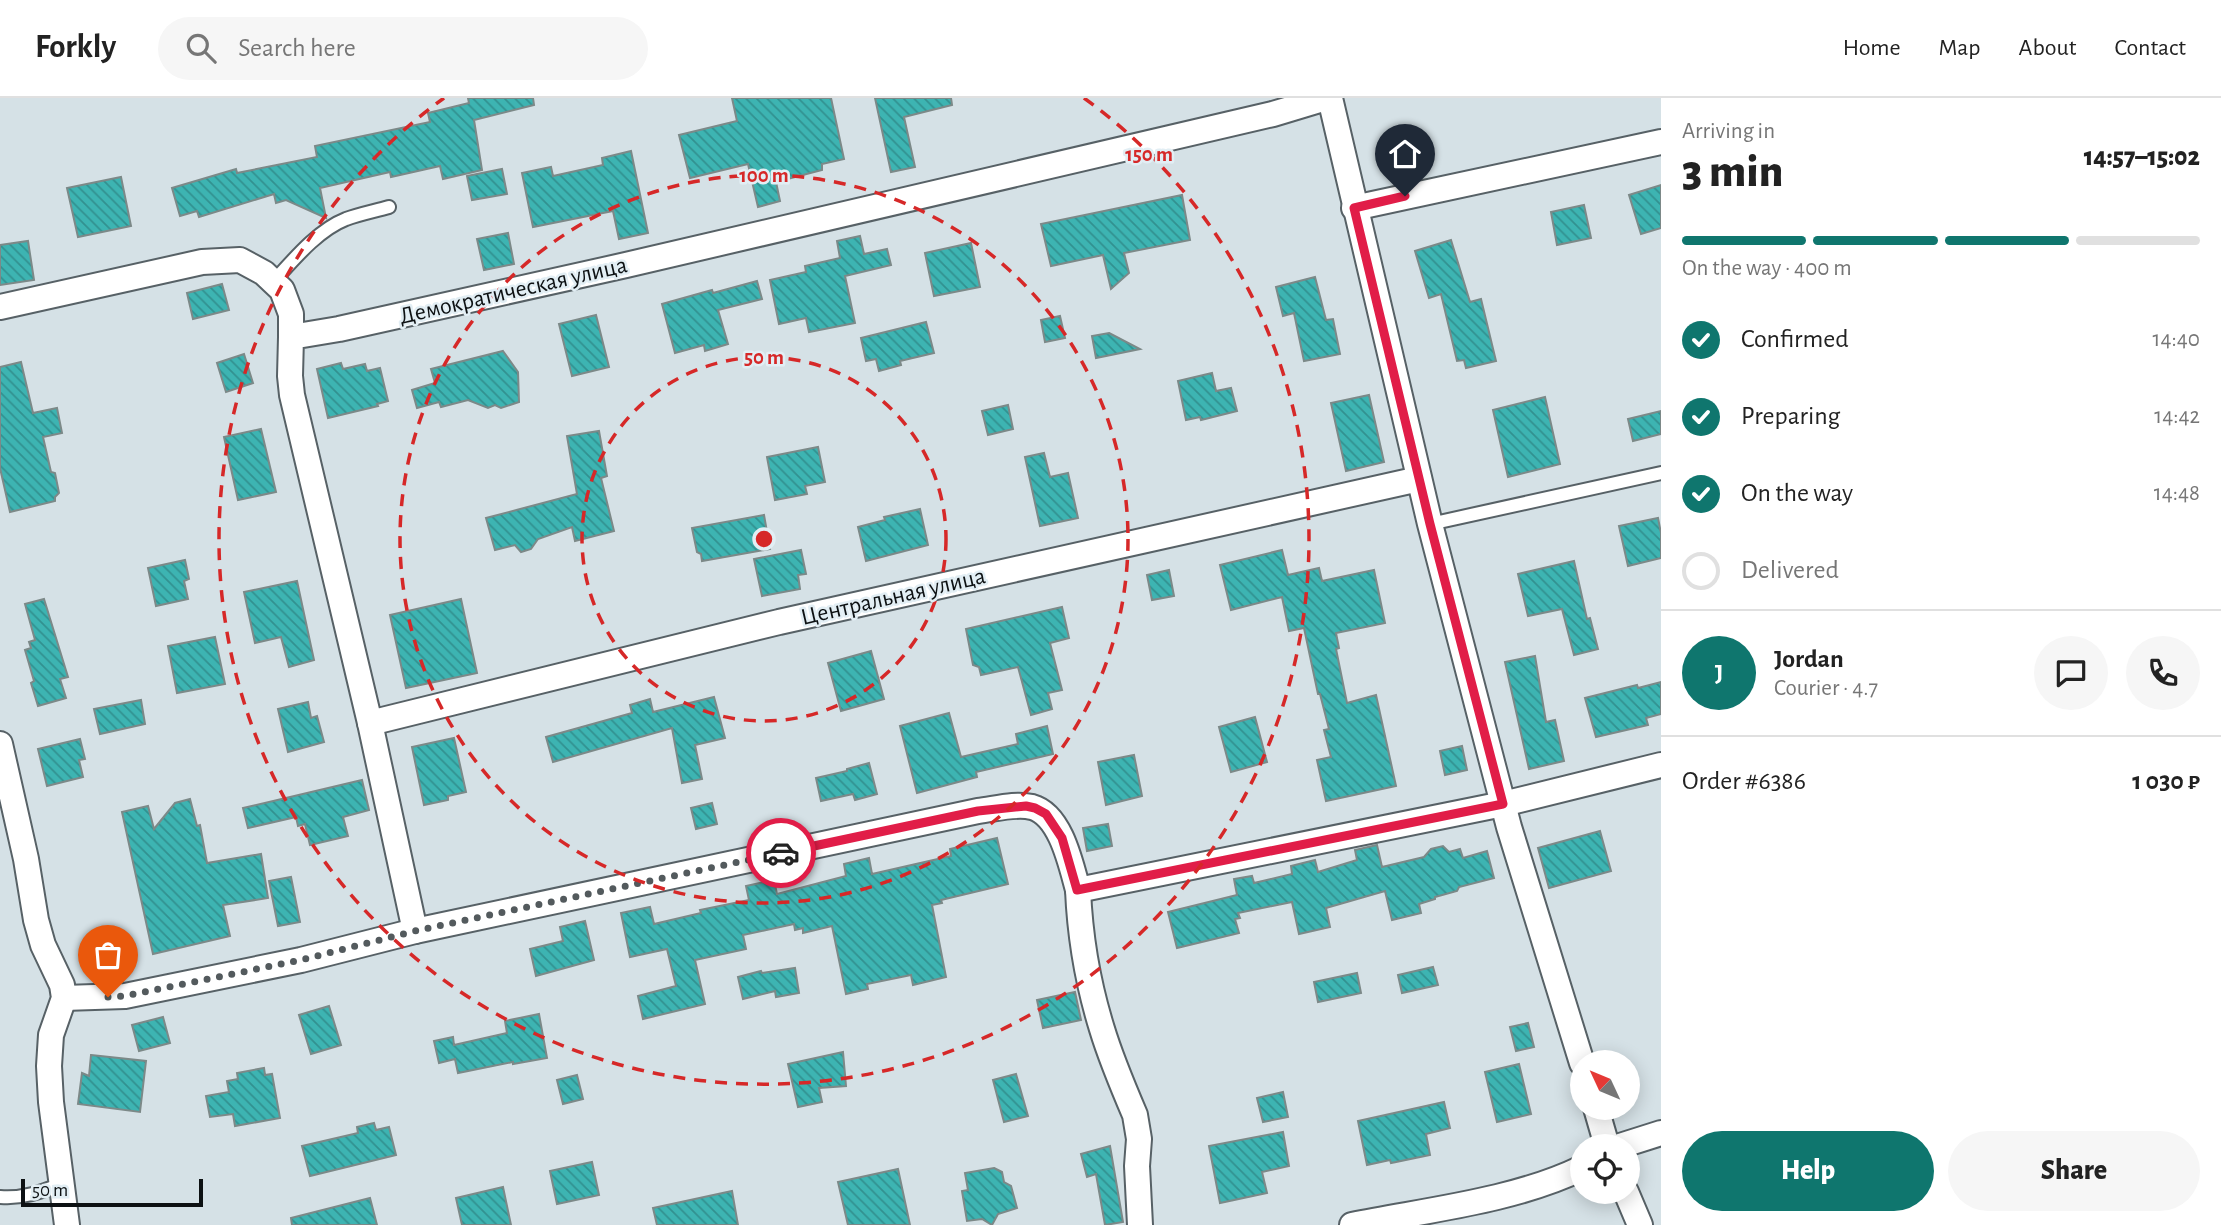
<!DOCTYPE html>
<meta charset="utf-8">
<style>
body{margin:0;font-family:"Alegreya Sans",sans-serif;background:#f6f6f6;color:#222;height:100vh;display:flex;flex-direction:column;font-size:26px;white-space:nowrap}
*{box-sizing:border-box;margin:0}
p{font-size:23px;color:#767676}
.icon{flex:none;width:38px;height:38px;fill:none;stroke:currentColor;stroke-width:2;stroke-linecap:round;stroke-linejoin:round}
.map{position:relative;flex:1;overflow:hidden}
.details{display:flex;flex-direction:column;background:#fff;width:560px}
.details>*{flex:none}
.needle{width:46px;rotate:314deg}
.buttons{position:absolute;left:1570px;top:952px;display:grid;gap:14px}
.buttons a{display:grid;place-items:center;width:70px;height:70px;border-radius:50%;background:#fff;box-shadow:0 4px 18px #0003;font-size:35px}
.scale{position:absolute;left:21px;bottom:18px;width:182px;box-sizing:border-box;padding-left:7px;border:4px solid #0d1113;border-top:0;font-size:19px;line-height:24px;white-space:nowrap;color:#0d1113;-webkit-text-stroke:5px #e2eef4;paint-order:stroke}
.pin{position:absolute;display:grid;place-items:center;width:60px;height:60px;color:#fff;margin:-72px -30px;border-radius:50% 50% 50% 0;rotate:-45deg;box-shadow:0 0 7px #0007}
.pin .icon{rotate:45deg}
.courier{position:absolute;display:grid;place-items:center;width:70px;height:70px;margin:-35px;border:5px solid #e11d48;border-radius:50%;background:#fff;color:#222;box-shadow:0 2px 9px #0007}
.summary em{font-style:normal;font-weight:800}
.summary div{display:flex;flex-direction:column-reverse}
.summary{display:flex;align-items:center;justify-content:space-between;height:119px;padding:0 21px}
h1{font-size:46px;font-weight:800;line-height:52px}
.bar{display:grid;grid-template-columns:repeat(4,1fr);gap:10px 7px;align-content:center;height:84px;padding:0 21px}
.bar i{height:9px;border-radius:5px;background:#e0e0e0}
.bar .selected{background:#0f766e}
.bar p{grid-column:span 4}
.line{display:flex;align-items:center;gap:18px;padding:0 21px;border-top:2px solid #e0e0e0}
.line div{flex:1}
.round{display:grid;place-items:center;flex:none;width:74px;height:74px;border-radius:37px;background:#f6f6f6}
ol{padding:0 21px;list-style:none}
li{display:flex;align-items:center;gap:21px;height:77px}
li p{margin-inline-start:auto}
li .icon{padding:7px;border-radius:50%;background:#0f766e;color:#fff;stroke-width:4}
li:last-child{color:#767676}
li i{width:38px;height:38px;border:4px solid #e0e0e0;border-radius:50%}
.primary-button{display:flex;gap:14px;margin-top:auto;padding:14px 21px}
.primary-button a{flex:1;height:80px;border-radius:42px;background:#0f766e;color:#fff;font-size:28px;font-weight:800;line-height:80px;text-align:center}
.primary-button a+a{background:#f6f6f6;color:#222}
header{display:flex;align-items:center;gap:42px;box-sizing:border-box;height:98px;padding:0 35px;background:#fff;border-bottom:2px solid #e0e0e0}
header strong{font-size:33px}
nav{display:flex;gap:38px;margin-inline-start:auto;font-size:24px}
.search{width:490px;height:63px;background:#f6f6f6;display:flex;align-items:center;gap:18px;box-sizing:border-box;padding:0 24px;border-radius:38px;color:#767676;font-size:26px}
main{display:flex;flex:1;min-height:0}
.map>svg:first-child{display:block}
.building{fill:url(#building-back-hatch);stroke:#7c8988;stroke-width:2}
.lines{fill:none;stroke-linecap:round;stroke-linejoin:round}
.lane-casing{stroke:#576166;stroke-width:16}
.street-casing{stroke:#576166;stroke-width:28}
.lane{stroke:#fff;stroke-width:12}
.street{stroke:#fff;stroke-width:24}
.done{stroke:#535a5d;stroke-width:7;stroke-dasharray:0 12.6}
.route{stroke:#e11d48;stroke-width:9}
.ring{fill:none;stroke:#d62828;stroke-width:3.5;stroke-dasharray:12 9}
.labels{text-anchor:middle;stroke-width:5;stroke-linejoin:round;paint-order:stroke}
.street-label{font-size:24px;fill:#0d1113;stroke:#e2eef4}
.centre{fill:#d62828;stroke:#e2eef4;stroke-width:3.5}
.ring-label{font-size:21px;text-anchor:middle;font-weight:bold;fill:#d62828;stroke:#e2eef4;stroke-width:5;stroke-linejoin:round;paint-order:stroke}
</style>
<header>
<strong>Forkly</strong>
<div class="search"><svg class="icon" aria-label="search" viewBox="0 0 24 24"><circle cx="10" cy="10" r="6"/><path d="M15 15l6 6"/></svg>Search here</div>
<nav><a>Home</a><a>Map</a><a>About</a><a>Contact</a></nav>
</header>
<main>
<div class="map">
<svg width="1661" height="1127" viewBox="0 0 1661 1127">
<defs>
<pattern id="building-back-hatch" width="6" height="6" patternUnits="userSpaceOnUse" patternTransform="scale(1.75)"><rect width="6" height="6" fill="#3db4b2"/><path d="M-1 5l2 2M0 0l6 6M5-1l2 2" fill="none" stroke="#329190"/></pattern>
</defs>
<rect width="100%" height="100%" fill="#d5e1e6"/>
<!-- building -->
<g class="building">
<path d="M 468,0 L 533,0 L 534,7 L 474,22 L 482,72 L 443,81 L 440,68 L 391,79 L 390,74 L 320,90 L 326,120 L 286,102 L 276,105 L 274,96 L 199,119 L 197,113 L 180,118 L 172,90 L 236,71 L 237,75 L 317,59 L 315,48 L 430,24 L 428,15 L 469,5 Z"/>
<path d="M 732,0 L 831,0 L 844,61 L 822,66 L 822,72 L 776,84 L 780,103 L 758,109 L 748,66 L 690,80 L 679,37 L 737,23 Z"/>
<path d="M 875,0 L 951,0 L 952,7 L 904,19 L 915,69 L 891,74 Z"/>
<path d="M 631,53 L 648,135 L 619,141 L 613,113 L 533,129 L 522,75 L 551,69 L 553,78 L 603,67 L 602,60 Z"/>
<path d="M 502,71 L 507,96 L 472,102 L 467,78 Z"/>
<path d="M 121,79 L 131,128 L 78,139 L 67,90 Z"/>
<path d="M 1661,87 L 1661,130 L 1641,136 L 1629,97 Z"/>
<path d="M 1182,97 L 1190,142 L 1124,155 L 1129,175 L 1111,191 L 1103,157 L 1051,168 L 1041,126 Z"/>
<path d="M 1584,107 L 1591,140 L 1557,147 L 1551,114 Z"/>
<path d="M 508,135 L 514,166 L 484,172 L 477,141 Z"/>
<path d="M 860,138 L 864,156 L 887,151 L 891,167 L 845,178 L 855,225 L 809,234 L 806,220 L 779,226 L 770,182 L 806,174 L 805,168 L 840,160 L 837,143 Z"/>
<path d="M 1451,142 L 1470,204 L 1481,201 L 1496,263 L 1466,270 L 1464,262 L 1457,263 L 1441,196 L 1429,200 L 1415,153 Z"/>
<path d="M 28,143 L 34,182 L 0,187 L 0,147 Z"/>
<path d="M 971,145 L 980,189 L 934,198 L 925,155 Z"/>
<path d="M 1315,179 L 1326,222 L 1333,221 L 1340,256 L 1304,263 L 1294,215 L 1283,218 L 1276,189 Z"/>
<path d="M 757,183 L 762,201 L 718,212 L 728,246 L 705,253 L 704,247 L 675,255 L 662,206 L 712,192 L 713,195 Z"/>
<path d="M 222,186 L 229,212 L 193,221 L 187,195 Z"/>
<path d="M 596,217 L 609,269 L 572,278 L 559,226 Z"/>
<path d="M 1060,218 L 1065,240 L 1045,244 L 1041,222 Z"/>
<path d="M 926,224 L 934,255 L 900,263 L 901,267 L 879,273 L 876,261 L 866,263 L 861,240 Z"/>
<path d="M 1109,235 L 1140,251 L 1096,260 L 1092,238 Z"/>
<path d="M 503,253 L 518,274 L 519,304 L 501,310 L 495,307 L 488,310 L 468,302 L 441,309 L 439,304 L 417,310 L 412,292 L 435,285 L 431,271 Z"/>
<path d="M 244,256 L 253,285 L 226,294 L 217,265 Z"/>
<path d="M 21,264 L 33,315 L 57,310 L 62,335 L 43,339 L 51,374 L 55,375 L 59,395 L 55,399 L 55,403 L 10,414 L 0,370 L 0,269 Z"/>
<path d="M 341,265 L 343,271 L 365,266 L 367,273 L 380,270 L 388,303 L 377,306 L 378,308 L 328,320 L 317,271 Z"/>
<path d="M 1212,275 L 1216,293 L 1231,290 L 1237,313 L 1201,322 L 1200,319 L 1186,322 L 1178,283 Z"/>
<path d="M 1369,297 L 1384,364 L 1346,373 L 1331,305 Z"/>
<path d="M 1545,299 L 1560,366 L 1508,379 L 1493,312 Z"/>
<path d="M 1008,307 L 1013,331 L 988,337 L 982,313 Z"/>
<path d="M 1661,313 L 1661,336 L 1633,343 L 1628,321 Z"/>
<path d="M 261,331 L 276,394 L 238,402 L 224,339 Z"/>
<path d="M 599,333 L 607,378 L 601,380 L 614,433 L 575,443 L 572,429 L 538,441 L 531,451 L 521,454 L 515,447 L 495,452 L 486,420 L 577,396 L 567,338 Z"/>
<path d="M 818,349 L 825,384 L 805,388 L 807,396 L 775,402 L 767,359 Z"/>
<path d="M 1044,355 L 1050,379 L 1068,375 L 1078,420 L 1040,428 L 1025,359 Z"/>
<path d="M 920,411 L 928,447 L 866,463 L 858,429 L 885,422 L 884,419 Z"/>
<path d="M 764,417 L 770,451 L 702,463 L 701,456 L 697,454 L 692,430 Z"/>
<path d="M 1658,420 L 1661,435 L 1661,460 L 1628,468 L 1619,428 Z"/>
<path d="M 801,452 L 806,476 L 798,477 L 800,491 L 762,498 L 754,461 Z"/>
<path d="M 1282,452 L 1288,477 L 1319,470 L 1322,483 L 1374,472 L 1385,525 L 1336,535 L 1339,550 L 1336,551 L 1347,605 L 1376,597 L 1396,688 L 1326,703 L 1317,662 L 1331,659 L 1324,632 L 1329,631 L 1320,596 L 1318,596 L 1304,530 L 1289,533 L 1282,499 L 1231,512 L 1220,467 Z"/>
<path d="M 185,462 L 189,481 L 184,483 L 188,501 L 156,508 L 148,470 Z"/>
<path d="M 1574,463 L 1587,521 L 1590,520 L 1598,551 L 1574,557 L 1562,511 L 1528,518 L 1518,476 Z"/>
<path d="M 1169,472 L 1174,498 L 1152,502 L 1147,477 Z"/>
<path d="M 297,483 L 314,562 L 289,569 L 281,539 L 255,545 L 244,494 Z"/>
<path d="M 44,501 L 68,579 L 60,581 L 66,600 L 38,608 L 31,585 L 34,583 L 25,552 L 31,550 L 29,544 L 35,542 L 25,506 Z"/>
<path d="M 461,501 L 477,575 L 406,590 L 390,517 Z"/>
<path d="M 1062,509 L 1069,540 L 1050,545 L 1062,592 L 1048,595 L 1052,611 L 1031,617 L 1018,569 L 981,577 L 979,569 L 973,567 L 966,531 Z"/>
<path d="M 215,539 L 225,586 L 177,595 L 168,548 Z"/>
<path d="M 871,553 L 884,601 L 841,613 L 828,565 Z"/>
<path d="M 1535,558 L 1546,624 L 1555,622 L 1564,663 L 1529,671 L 1505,564 Z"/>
<path d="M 1661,584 L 1661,616 L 1646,620 L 1648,627 L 1596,639 L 1585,600 L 1637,587 L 1638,590 Z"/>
<path d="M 714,599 L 725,640 L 695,647 L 702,681 L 682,685 L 672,630 L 553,664 L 546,639 L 632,615 L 630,607 L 650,601 L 653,614 Z"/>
<path d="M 141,602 L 145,626 L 100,636 L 94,611 Z"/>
<path d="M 308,604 L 311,620 L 317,618 L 324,644 L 288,654 L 278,611 Z"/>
<path d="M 949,615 L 961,659 L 1018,646 L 1016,636 L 1047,628 L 1053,656 L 976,674 L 977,679 L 917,695 L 900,628 Z"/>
<path d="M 1255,619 L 1267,664 L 1231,674 L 1219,629 Z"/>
<path d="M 454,640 L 466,694 L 448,698 L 448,702 L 424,707 L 412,649 Z"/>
<path d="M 80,641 L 85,661 L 79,662 L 83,679 L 47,688 L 38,651 Z"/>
<path d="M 1462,648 L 1467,672 L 1445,677 L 1440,653 Z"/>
<path d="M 1134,657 L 1142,698 L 1106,707 L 1098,664 Z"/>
<path d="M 869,665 L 877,696 L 855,702 L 853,696 L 821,703 L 816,680 L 847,673 L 847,671 Z"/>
<path d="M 362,682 L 369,712 L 343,719 L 348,738 L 310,747 L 305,726 L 298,728 L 296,719 L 248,730 L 243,710 Z"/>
<path d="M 190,701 L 197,728 L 200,727 L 207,765 L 261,756 L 268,800 L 223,807 L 230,838 L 153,856 L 122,714 L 148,708 L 154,731 L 175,705 Z"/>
<path d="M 712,705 L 717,726 L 696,731 L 691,710 Z"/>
<path d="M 1108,726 L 1112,748 L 1087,753 L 1083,730 Z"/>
<path d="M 1600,733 L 1611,773 L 1549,790 L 1538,750 Z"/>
<path d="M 997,740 L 1008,786 L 941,802 L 942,805 L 932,807 L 946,879 L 913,887 L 911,877 L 867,886 L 868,891 L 846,896 L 832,828 L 803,835 L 803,830 L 795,832 L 794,826 L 743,837 L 746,851 L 695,862 L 705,906 L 643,921 L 638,898 L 676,888 L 667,851 L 630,859 L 621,815 L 650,809 L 654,826 L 701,815 L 700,812 L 749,802 L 746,788 L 774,782 L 777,796 L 846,778 L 844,766 L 869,760 L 872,776 L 951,758 L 950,751 Z"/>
<path d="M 1377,747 L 1382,769 L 1424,759 L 1431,751 L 1443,748 L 1449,754 L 1460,751 L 1463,760 L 1487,753 L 1494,780 L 1459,789 L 1457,793 L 1435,799 L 1435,801 L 1419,806 L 1421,815 L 1392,822 L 1385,793 L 1326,810 L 1330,829 L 1299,836 L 1292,804 L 1238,815 L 1240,820 L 1235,821 L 1239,835 L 1177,850 L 1168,814 L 1237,797 L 1234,781 L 1252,778 L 1254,785 L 1292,776 L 1291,768 L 1315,762 L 1318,774 L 1357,762 L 1355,752 Z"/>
<path d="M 291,779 L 300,824 L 278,828 L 269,783 Z"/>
<path d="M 585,823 L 594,862 L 536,878 L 530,851 L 563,843 L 560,829 Z"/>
<path d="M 1433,869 L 1438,887 L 1402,895 L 1398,877 Z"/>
<path d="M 795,870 L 799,895 L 776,899 L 775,893 L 743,901 L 738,879 L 761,873 L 762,875 Z"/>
<path d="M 1357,875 L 1361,895 L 1318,904 L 1314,884 Z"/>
<path d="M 1075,894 L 1081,922 L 1043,930 L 1037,902 Z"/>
<path d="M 329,908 L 341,947 L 311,956 L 299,917 Z"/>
<path d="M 539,916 L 547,960 L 513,966 L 513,964 L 458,975 L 455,961 L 439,965 L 434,943 L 453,939 L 454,947 L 507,935 L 505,923 Z"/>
<path d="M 163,919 L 170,945 L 139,953 L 132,927 Z"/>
<path d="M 1528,925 L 1534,949 L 1516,953 L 1510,929 Z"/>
<path d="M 843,954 L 846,988 L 819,990 L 822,1004 L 798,1009 L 788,966 Z"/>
<path d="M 91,957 L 146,963 L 140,1014 L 78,1006 L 82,975 L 89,978 Z"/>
<path d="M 1519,966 L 1531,1016 L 1497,1024 L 1485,974 Z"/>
<path d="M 264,970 L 265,977 L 272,976 L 280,1020 L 235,1028 L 233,1016 L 210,1019 L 206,998 L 229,994 L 227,983 L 238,981 L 237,975 Z"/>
<path d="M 1016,976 L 1028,1018 L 1004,1024 L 993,982 Z"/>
<path d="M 577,977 L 583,1001 L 563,1006 L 557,982 Z"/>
<path d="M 1283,994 L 1288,1019 L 1263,1024 L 1257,1000 Z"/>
<path d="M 1444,1004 L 1450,1030 L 1426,1036 L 1430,1057 L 1391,1065 L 1390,1062 L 1367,1067 L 1358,1023 Z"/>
<path d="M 374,1025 L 376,1032 L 389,1029 L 396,1057 L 310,1078 L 302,1048 L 358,1035 L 357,1029 Z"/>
<path d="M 1283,1034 L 1289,1068 L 1262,1074 L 1267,1095 L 1220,1105 L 1209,1048 Z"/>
<path d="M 1110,1048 L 1123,1124 L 1105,1127 L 1096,1076 L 1087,1079 L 1081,1056 Z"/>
<path d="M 592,1064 L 599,1097 L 557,1106 L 550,1073 Z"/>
<path d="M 994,1070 L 1002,1074 L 1004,1084 L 1011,1088 L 1017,1110 L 998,1116 L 992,1127 L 982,1121 L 967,1123 L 962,1093 L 968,1092 L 965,1075 Z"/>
<path d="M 898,1071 L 910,1127 L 848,1127 L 838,1084 Z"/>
<path d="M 503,1089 L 511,1127 L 462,1127 L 456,1100 Z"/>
<path d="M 732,1093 L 738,1127 L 657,1127 L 653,1110 Z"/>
<path d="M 370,1100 L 377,1127 L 292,1127 L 291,1120 Z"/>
</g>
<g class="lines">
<defs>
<g id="lane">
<path d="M 274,183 C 294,161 318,132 346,121 C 360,116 375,113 389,109"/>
<path d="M 1430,426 L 1661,375"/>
<path d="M 0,1099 C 22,1101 41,1094 61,1086"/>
</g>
<g id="street">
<path d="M 1330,0 L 1430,426 L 1509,729 L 1582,965"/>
<path d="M 1354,110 L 1661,44"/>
<path d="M 0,209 L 202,164 L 240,162 L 264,175 L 282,192 L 291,216 L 291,239"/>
<path d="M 370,625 L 779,524 L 1419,381"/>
<path d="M 0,646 L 26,761 L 36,822 L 43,847 L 62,887 L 64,900 L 51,937 L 49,968 L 51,1004 L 67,1127"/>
<path d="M 1078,792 C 1080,839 1088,886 1102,931 C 1111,961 1123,989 1135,1017 L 1139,1041 L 1137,1068 L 1140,1127"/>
<path d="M 415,833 L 370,625 L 292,297 L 290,278 L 291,239 L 339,231 L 626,167 L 1273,16 L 1326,0"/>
<path d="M 64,900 L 125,898 L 301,862 L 415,833 L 978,713 C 995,711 1015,705 1032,709 C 1061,717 1071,767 1078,792 L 1503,706 L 1661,667"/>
<path d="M 1596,1010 L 1607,1048"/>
<path d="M 1620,1048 L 1661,1035"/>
<path d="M 1626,1094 L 1640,1127"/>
<path d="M 1352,1127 C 1426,1112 1514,1103 1582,1070"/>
</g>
</defs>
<!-- lane casing -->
<use href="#lane" class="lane-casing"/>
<!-- street casing -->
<use href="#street" class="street-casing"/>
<!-- lane -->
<use href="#lane" class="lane"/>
<!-- street -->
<use href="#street" class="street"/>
</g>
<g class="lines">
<!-- done -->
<path class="done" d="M 108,899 L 125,898 L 301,862 L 415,833 L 781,755"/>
<!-- route -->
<path class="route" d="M 781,755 L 978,713 L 1026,708 L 1035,710 L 1046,716 L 1062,740 L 1077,792 L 1503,706 L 1430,426 L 1354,110 L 1405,98"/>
</g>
<!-- distance rings -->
<g class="ring">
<circle cx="764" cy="441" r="182"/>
<circle cx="764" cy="441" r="364"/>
<path d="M1084 0A545 545 0 1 1 444 0"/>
</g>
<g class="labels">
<!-- street labels -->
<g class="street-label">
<text transform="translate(513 192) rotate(-13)" y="8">Демократическая улица</text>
<text transform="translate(893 498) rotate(-13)" y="8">Центральная улица</text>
</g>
</g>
<circle cx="764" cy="441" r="10" class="centre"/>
<g class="ring-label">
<text x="1149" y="63">150 m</text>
<text x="764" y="84">100 m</text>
<text x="764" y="266">50 m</text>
</g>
</svg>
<div class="buttons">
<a><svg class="needle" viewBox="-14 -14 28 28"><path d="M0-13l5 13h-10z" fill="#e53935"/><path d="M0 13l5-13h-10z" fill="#767676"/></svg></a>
<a><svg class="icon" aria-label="locate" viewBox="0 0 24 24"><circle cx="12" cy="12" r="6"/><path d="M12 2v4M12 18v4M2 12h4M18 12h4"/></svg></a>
</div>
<div class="scale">50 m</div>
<div class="pin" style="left:108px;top:899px;background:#ea580c"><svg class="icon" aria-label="bag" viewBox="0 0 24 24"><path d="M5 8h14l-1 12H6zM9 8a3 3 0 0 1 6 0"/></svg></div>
<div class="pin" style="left:1405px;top:98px;background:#1f2937"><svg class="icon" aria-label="home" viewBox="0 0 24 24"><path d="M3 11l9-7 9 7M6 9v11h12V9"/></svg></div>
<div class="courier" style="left:781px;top:755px"><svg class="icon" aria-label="car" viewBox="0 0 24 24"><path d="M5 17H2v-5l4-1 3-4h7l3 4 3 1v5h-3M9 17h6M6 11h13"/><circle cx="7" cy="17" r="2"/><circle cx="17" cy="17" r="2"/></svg></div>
</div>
<section class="details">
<div class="summary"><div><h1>3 min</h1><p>Arriving in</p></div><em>14:57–15:02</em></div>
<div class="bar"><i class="selected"></i><i class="selected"></i><i class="selected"></i><i></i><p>On the way · 400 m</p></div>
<ol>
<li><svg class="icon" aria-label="check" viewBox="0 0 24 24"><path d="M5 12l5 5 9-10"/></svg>Confirmed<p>14:40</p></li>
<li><svg class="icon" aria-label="check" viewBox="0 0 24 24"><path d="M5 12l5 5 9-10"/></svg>Preparing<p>14:42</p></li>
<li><svg class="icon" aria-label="check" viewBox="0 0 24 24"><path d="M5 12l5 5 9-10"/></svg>On the way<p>14:48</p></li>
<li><i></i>Delivered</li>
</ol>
<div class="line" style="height:126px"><b class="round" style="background:#0f766e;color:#fff">J</b><div><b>Jordan</b><p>Courier · 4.7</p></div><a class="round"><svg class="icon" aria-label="chat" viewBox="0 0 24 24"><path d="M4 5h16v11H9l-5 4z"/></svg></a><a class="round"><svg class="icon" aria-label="phone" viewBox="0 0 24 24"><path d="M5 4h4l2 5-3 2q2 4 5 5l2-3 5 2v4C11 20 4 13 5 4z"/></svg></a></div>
<div class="line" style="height:91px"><div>Order #6386</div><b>1 030 ₽</b></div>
<div class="primary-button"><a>Help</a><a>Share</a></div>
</section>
</main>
